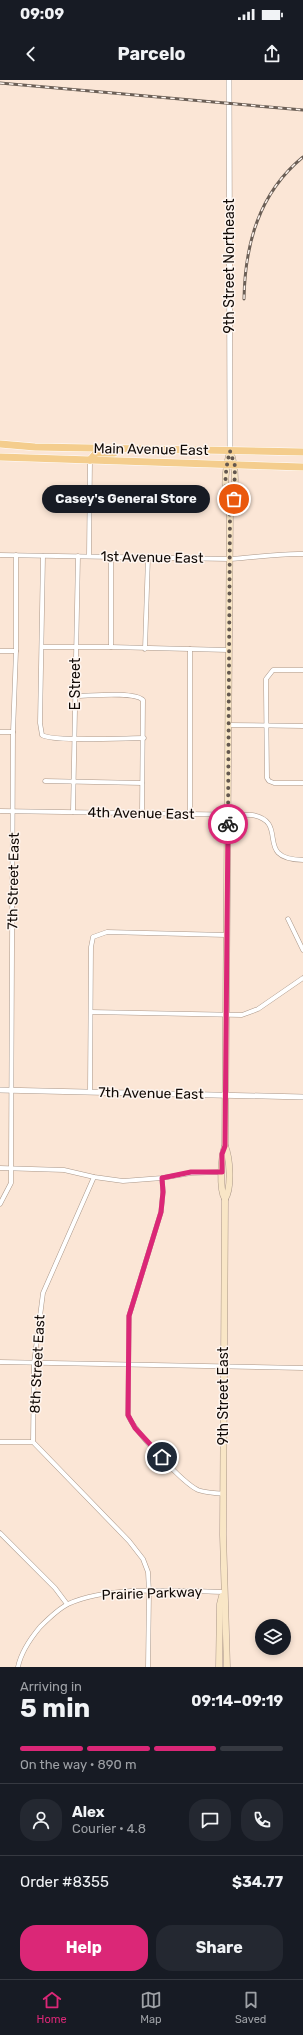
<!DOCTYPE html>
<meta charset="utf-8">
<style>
body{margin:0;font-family:Rubik,sans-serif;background:#242831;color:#f1f3f6;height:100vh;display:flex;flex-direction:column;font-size:15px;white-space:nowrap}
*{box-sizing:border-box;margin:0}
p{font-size:13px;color:#9ea1a6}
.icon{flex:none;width:22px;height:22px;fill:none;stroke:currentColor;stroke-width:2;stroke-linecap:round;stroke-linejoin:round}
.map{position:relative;height:1587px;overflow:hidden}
.side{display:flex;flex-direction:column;background:#171b24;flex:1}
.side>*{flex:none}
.fabs{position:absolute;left:255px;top:1539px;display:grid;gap:8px}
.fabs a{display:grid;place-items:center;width:36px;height:36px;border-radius:50%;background:#171b24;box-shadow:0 2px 6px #0003;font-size:20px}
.pin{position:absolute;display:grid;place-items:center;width:34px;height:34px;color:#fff;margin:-17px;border:2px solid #fff;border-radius:50%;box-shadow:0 1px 4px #0007}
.courier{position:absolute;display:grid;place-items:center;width:40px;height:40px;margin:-20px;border:3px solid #db2777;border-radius:50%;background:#fff;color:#222;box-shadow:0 1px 5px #0007}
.bubble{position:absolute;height:28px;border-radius:14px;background:#171b24;box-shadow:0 2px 6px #0003;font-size:13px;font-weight:700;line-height:28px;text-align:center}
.headline em{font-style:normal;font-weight:700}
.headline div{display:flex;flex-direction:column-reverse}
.headline{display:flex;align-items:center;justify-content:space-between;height:68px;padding:0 20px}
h1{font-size:26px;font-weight:700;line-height:30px}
.bar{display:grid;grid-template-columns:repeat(4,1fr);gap:6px 4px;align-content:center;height:48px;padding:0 20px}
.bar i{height:5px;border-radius:3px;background:#363941}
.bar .on{background:#db2777}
.bar p{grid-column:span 4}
.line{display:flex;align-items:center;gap:10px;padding:0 20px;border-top:1px solid #363941}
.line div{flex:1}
.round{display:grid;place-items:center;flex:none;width:42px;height:42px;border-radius:16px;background:#242831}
.primary-button{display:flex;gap:8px;margin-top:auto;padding:8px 20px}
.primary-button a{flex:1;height:46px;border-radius:16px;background:#db2777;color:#fff;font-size:16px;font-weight:700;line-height:46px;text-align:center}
.primary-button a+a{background:#242831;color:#f1f3f6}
.status{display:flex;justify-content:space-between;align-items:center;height:28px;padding:0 20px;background:#171b24;direction:ltr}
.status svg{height:11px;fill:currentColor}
header{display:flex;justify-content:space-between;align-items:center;height:52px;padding:0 20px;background:#171b24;font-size:18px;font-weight:700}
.tab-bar{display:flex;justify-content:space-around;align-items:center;height:56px;border-top:1px solid #363941;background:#171b24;font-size:11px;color:#9ea1a6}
.tab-bar a{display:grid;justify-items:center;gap:2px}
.tab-bar .on{color:#db2777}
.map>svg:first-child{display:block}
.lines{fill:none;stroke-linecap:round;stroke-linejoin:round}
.minor-casing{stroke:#aa9789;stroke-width:5}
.tertiary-casing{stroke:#aa9789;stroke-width:6}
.secondary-casing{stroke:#aa9789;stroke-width:7}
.primary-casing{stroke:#fff;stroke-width:8}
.minor{stroke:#fff;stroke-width:4}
.tertiary{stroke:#fff;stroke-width:5}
.secondary{stroke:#f9e6c6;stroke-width:6}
.primary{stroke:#f4cd8d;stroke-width:7}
.rail-casing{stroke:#6b5f56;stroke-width:3}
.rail{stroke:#fef5ef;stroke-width:1.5;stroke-dasharray:4.5;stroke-linecap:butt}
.done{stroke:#63574f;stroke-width:4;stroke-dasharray:0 7.2}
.route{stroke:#db2777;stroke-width:5}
.labels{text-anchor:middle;stroke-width:3;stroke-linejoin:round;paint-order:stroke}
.street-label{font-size:14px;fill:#110a06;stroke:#fef5ef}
</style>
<div class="status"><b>09:09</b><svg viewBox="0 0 49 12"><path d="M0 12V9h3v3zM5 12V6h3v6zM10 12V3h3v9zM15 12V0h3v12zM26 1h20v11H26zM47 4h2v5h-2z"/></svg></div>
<header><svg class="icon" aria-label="back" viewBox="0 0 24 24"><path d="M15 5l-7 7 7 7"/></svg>Parcelo<svg class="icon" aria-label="share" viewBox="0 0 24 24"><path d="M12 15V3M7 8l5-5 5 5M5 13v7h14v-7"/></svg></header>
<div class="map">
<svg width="303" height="1587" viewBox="0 0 303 1587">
<rect width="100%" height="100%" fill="#fbe6d6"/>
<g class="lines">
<defs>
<g id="minor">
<path d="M 0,475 L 229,479 C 254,478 278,473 303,474"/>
<path d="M 43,476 L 40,643 L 42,655 C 52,662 126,658 144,658"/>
<path d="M 89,476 L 90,380"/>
<path d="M 42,567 L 111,567 L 228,570"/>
<path d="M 111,567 L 111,476"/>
<path d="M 145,569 L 148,477"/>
<path d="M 190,569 L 190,734"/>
<path d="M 0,571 L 16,571"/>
<path d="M 303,590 L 273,590 L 266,599 L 266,610 L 267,698 L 269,701 L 274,703 L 303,703"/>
<path d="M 75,616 C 89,616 134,611 143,620 L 142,733"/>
<path d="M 228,645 L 303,646"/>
<path d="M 0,652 L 13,652"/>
<path d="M 45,701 L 142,703"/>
<path d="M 0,731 L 252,735 C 291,742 252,779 303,780"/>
<path d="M 73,732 L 78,476"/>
<path d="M 288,839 L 303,870"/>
<path d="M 91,932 L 242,935 L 258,929 L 303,898"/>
<path d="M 90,1012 L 91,867 L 93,857 L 107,852 L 226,855"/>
<path d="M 0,1088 L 64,1090 L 94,1097 L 123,1101 L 162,1098 L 191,1093 L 222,1092"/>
<path d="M 162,1098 L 163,1112 L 161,1132 L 129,1236 L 128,1335 C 134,1351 183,1403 198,1410 C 206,1413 215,1413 223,1414"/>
<path d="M 0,1124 L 11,1103 L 11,1088 L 13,652 L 16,571 L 16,475"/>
<path d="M 0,1282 L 303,1288"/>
<path d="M 0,1362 L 33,1362 L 129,1461 L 143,1479 L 148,1492 L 149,1512 L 148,1587"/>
<path d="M 33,1362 L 34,1283 L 43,1213 L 94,1097"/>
<path d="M 162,1377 L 169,1369"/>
<path d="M 0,1453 L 55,1508 L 67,1524"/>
<path d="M 18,1587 C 21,1572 30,1559 40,1547 C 48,1539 58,1529 68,1524 C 110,1505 177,1511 223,1512"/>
</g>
<g id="tertiary">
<path d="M 229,0 L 230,371"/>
<path d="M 0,1010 L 303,1017"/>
</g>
<g id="secondary">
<path d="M 230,372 C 225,390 223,411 230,429"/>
<path d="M 225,1066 C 221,1078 219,1109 225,1119"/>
<path d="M 219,1587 L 220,1524 L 222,1516"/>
<path d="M 227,1587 L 223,1455 L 225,1119 C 232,1108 230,1078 225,1066 L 230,429 C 236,410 237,390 230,371"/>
</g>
<g id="primary">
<path d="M 0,364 L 35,367 L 303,372"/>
<path d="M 0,377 L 303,387"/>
<path d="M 90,380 L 96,373 L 114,373"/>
</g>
</defs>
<!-- minor casing -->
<use href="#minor" class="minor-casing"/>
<!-- tertiary casing -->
<use href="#tertiary" class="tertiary-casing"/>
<!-- secondary casing -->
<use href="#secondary" class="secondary-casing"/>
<!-- primary casing -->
<use href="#primary" class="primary-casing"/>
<!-- minor -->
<use href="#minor" class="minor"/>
<!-- tertiary -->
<use href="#tertiary" class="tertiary"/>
<!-- secondary -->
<use href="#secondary" class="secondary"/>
<!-- primary -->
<use href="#primary" class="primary"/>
<defs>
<g id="rail">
<path d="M 0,3 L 303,30"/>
<path d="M 244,219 C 245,164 259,113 303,77"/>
</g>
</defs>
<!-- rail casing -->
<use href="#rail" class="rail-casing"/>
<!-- rail -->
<use href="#rail" class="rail"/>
</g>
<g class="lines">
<!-- done -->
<path class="done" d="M 228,744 L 230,429 C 223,411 225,390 230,371 L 235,386 L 234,419"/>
<!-- route -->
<path class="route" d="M 162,1377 L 135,1348 L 128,1335 L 129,1236 L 161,1132 L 163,1112 L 162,1098 L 191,1092 L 222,1092 L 222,1074 L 225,1066 L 228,744"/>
</g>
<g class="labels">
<!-- street labels -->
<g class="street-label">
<text transform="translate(229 186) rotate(-90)" y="5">9th Street Northeast</text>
<text transform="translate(151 369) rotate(1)" y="5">Main Avenue East</text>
<text transform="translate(152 477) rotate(1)" y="5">1st Avenue East</text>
<text transform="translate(75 604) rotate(-90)" y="5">E Street</text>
<text transform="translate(141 733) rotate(1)" y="5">4th Avenue East</text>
<text transform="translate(13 801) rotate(-89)" y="5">7th Street East</text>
<text transform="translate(151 1013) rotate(1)" y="5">7th Avenue East</text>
<text transform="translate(37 1284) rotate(-87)" y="5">8th Street East</text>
<text transform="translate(223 1316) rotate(-90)" y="5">9th Street East</text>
<text transform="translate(152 1513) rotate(-2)" y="5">Prairie Parkway</text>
</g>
</g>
</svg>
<div class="fabs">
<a><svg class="icon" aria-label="layers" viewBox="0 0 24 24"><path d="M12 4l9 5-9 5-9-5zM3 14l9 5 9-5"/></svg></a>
</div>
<div class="pin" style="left:234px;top:419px;background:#ea580c"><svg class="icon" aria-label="bag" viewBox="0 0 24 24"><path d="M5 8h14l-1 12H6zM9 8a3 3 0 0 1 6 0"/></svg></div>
<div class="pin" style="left:162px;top:1377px;background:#1f2937"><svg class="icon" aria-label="home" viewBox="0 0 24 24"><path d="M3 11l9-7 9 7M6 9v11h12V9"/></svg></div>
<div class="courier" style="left:228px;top:744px"><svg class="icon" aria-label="bike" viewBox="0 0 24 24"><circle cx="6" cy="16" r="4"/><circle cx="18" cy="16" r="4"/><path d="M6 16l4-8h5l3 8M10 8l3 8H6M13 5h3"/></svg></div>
<div class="bubble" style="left:42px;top:405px;width:168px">Casey's General Store</div>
</div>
<section class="side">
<div class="headline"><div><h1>5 min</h1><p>Arriving in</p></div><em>09:14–09:19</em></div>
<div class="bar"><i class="on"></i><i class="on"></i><i class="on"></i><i></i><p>On the way · 890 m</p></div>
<div class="line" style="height:72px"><a class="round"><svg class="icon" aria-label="person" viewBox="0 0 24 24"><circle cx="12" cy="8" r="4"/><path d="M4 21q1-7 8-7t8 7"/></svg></a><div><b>Alex</b><p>Courier · 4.8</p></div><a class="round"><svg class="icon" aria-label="chat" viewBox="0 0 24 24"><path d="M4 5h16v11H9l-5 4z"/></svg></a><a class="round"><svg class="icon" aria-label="phone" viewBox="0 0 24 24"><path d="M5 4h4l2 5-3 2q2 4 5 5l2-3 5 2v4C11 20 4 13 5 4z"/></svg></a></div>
<div class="line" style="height:52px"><div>Order #8355</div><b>$34.77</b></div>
<div class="primary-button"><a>Help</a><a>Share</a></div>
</section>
<nav class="tab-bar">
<a class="on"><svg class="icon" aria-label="home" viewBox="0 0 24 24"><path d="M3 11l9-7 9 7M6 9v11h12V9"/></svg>Home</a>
<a><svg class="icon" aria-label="map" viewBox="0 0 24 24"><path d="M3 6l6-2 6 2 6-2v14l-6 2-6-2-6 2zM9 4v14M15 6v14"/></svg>Map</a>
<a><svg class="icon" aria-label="saved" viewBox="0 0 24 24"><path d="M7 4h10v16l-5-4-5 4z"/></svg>Saved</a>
</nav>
